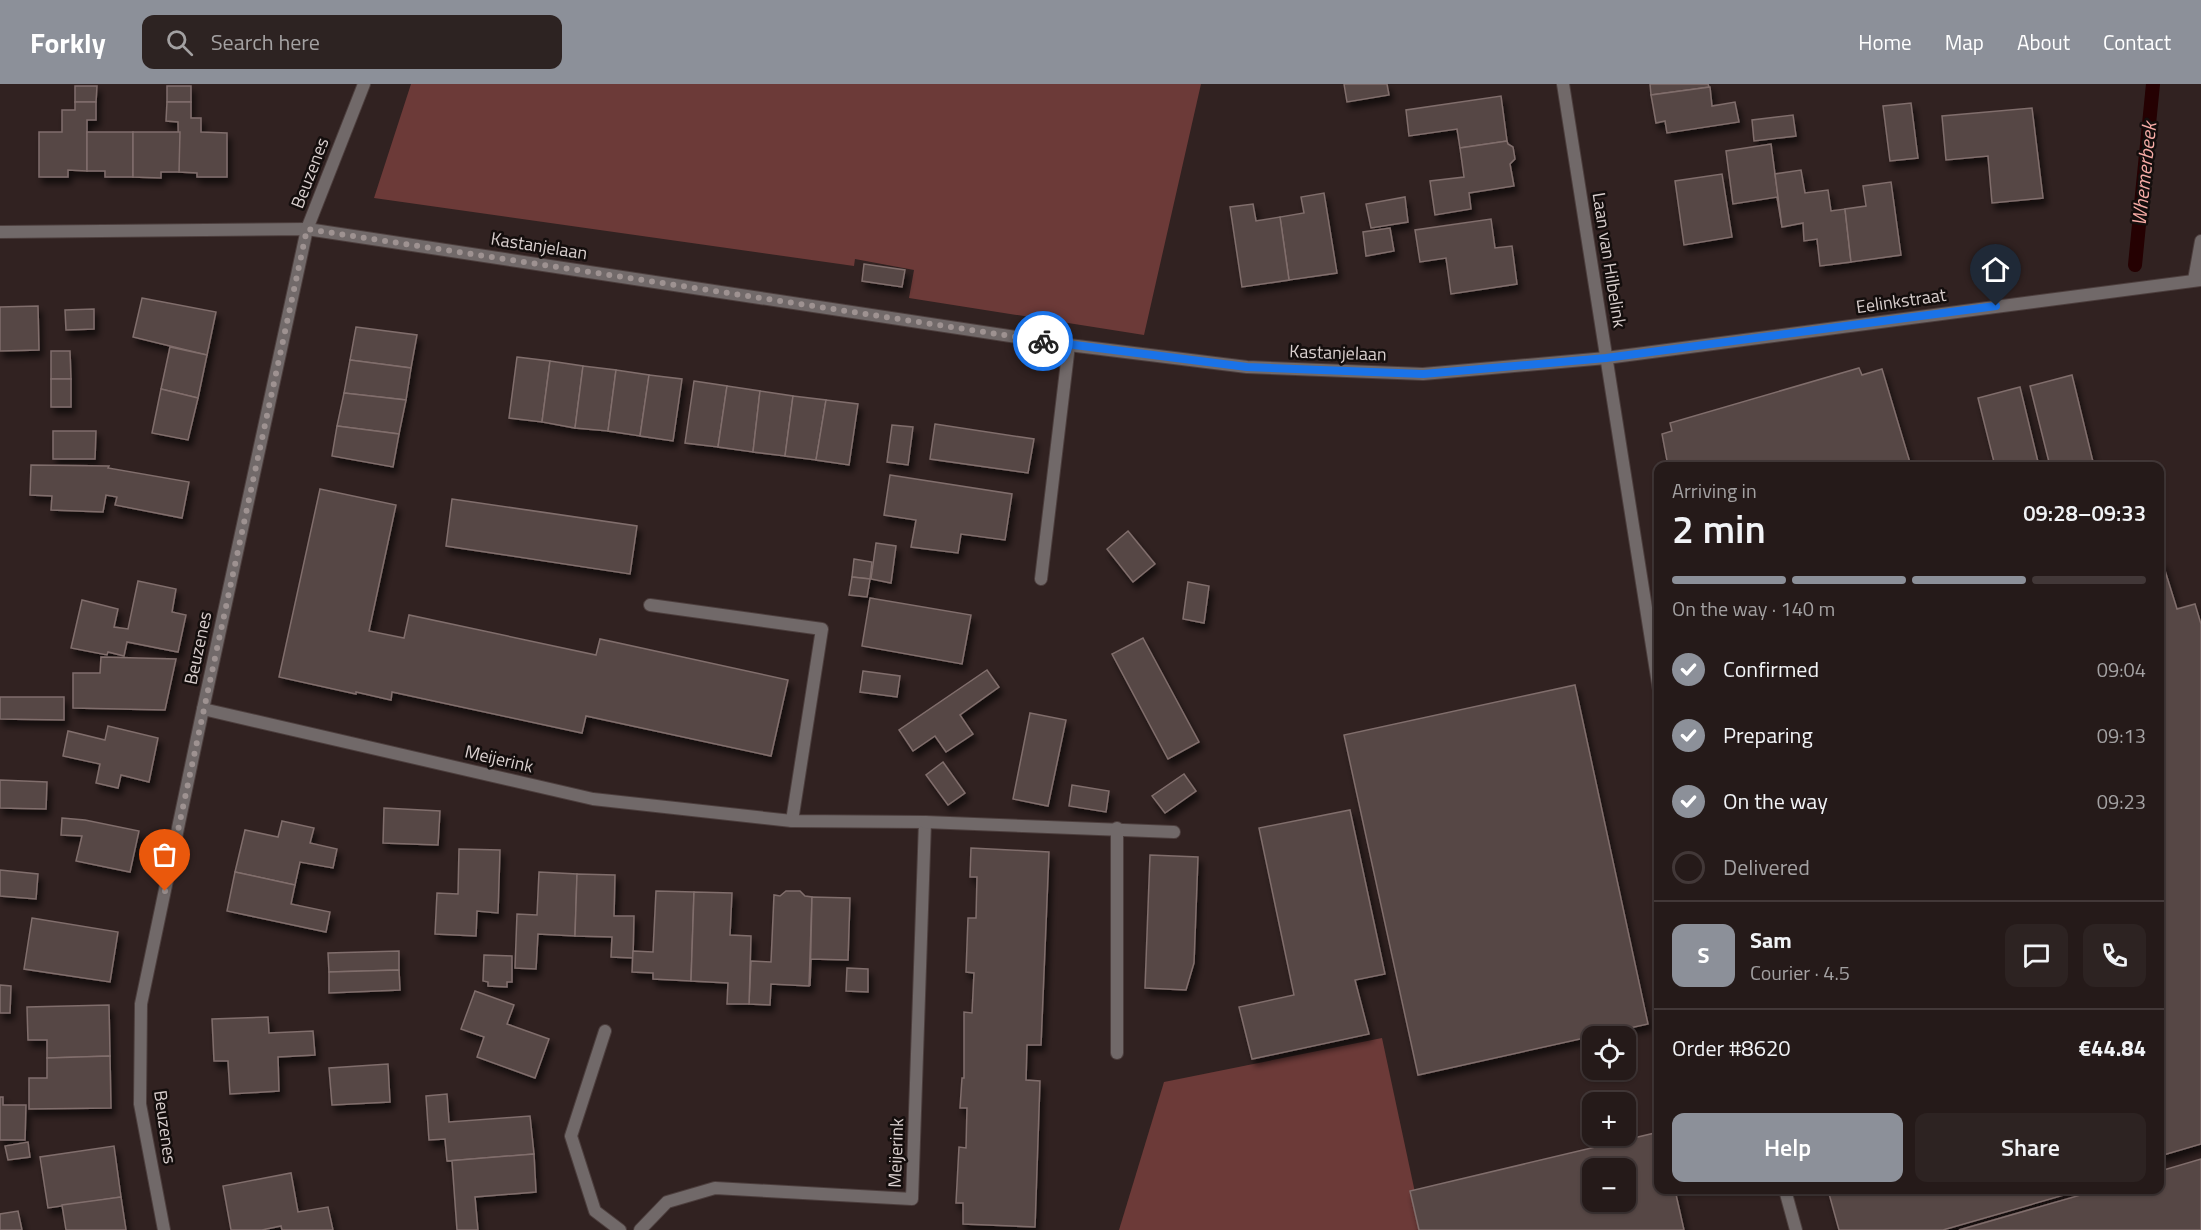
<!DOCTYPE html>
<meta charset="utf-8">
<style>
body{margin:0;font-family:"Titillium Web",sans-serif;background:#2d2322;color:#f1f3f6;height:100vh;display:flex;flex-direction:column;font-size:22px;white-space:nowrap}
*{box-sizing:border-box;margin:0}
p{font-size:20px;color:#a3a1a2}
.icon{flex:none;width:33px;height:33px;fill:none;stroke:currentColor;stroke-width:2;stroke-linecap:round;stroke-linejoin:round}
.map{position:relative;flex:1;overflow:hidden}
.details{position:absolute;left:1654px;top:378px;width:510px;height:732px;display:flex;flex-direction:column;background:#251a19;border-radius:12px;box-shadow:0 2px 4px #0004,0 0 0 2px #423838}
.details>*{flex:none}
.fabs{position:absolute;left:1582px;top:942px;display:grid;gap:12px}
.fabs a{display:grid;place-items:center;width:54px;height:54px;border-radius:12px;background:#251a19;box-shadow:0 2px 4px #0004,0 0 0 2px #423838;font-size:30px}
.pin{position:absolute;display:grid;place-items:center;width:51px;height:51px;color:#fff;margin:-62px -26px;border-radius:50% 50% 50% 0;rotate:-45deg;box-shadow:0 0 6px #0007}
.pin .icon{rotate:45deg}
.courier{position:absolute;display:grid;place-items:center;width:60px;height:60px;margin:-30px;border:4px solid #1a73e8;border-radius:50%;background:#fff;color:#222;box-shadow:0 2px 8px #0007}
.headline em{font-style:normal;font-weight:600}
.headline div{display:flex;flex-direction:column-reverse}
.headline{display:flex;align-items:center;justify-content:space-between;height:102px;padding:0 18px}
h1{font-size:39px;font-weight:600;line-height:45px}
.bar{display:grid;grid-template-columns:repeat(4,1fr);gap:9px 6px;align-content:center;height:72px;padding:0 18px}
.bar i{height:8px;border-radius:4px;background:#423838}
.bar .current{background:#8c9099}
.bar p{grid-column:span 4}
.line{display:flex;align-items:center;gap:15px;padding:0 18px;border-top:2px solid #423838}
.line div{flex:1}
.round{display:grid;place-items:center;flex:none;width:63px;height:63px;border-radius:12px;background:#2d2322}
ol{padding:0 18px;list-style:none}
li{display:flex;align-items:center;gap:18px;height:66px}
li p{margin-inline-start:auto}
li .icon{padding:6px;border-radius:50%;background:#8c9099;color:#fff;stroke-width:4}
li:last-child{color:#a3a1a2}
li i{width:33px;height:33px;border:3px solid #423838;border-radius:50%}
.action{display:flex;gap:12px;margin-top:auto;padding:12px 18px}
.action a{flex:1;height:69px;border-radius:12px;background:#8c9099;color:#fff;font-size:24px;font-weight:600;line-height:69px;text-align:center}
.action a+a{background:#2d2322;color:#f1f3f6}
header{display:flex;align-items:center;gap:36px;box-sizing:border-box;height:84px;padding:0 30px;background:#8c9099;color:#fff}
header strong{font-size:28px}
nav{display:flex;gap:33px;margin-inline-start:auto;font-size:21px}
.search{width:420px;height:54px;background:#2d2322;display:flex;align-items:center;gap:15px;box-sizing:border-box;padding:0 21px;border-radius:12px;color:#a3a1a2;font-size:22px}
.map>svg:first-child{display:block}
.green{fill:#6c3a38}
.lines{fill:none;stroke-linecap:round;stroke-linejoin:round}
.stream{stroke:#250102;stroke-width:14}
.building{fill:#564644;stroke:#806e6c;stroke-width:1.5;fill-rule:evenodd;filter:url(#shadow)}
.street-casing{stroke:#4c3e3d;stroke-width:14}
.street{stroke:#716969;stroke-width:12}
.done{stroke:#9e9291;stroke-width:6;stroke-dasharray:0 10.8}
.route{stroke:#1a73e8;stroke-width:8}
.labels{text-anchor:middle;stroke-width:5;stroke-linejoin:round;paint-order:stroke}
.street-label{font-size:18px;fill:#d9cfce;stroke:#140e0d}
.water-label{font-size:20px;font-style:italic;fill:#f7aca6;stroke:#140e0d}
</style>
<header>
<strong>Forkly</strong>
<div class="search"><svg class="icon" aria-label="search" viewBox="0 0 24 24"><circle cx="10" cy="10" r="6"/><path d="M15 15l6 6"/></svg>Search here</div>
<nav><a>Home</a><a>Map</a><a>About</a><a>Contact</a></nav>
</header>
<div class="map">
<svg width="2201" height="1146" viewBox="0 0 2201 1146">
<defs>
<filter id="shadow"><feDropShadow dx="3.5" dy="6" stdDeviation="3" flood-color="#0009"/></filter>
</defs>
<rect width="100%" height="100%" fill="#312221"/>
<!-- green -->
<g class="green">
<path d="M 411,0 L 1201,0 L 1144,251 L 909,214 L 914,186 L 855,175 L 854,182 L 374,114 Z"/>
<path d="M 1382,954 L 1423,1146 L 1119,1146 L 1164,998 Z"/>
</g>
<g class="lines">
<!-- stream -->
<path class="stream" d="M 2135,181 L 2153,0"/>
</g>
<!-- building -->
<g class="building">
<path d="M 1344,0 L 1387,0 L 1389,11 L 1347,18 Z"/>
<path d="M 1650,0 L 1708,0 L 1709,3 L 1651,11 Z"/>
<path d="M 75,2 L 97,2 L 96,18 L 75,18 Z"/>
<rect x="167" y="2" width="24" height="16"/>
<path d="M 1710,3 L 1712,22 L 1735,18 L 1739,38 L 1667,49 L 1665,37 L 1656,39 L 1651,11 Z"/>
<path d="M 1501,12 L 1507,57 L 1460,64 L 1457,45 L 1409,52 L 1406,26 Z"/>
<path d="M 75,18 L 96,18 L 96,36 L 87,36 L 87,87 L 68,86 L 68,93 L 39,93 L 39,48 L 62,48 L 62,26 L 75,26 Z"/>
<path d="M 167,18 L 191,18 L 191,34 L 201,34 L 201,48 L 227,49 L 227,93 L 197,93 L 197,89 L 179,88 L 178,38 L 166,37 Z"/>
<path d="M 1911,19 L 1918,74 L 1890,77 L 1883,22 Z"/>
<path d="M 2032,24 L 2043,114 L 1992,119 L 1988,72 L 1946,76 L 1942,32 Z"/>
<path d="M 1793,31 L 1796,52 L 1754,57 L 1752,36 Z"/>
<path d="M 87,48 L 133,48 L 133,93 L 105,93 L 105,87 L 87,87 Z"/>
<path d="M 133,48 L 180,48 L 179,88 L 161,88 L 161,94 L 133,93 Z"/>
<path d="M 1507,57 L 1508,60 L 1513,63 L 1515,75 L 1510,80 L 1514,102 L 1469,109 L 1471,125 L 1435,131 L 1430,97 L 1464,93 L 1460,64 Z"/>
<path d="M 1771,60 L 1775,90 L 1782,143 L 1777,113 L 1733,120 L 1726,67 Z"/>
<path d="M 1801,86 L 1805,109 L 1828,106 L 1831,127 L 1845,125 L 1851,178 L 1820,182 L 1817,155 L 1804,157 L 1803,139 L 1782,143 L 1775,90 Z"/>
<path d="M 1722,90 L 1732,153 L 1684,161 L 1675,97 Z"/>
<path d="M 1891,98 L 1901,171 L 1851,178 L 1845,125 L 1866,122 L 1863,102 Z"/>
<path d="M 1324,109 L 1337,189 L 1289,196 L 1280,133 L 1304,129 L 1301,113 Z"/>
<path d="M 1405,113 L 1408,138 L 1371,144 L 1366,120 Z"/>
<path d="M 1253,120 L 1256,137 L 1280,133 L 1289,196 L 1242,203 L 1230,123 Z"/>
<path d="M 1491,135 L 1495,164 L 1512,162 L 1517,200 L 1451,210 L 1446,174 L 1420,178 L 1415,146 Z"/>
<path d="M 1390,144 L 1394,167 L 1366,172 L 1363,148 Z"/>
<path d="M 864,180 L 905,186 L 902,203 L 862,197 Z"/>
<path d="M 142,214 L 216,228 L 207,271 L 133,253 Z"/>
<path d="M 38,222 L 39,266 L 0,267 L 0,223 Z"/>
<path d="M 94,225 L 94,245 L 66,246 L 65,226 Z"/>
<path d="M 356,243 L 417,251 L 411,284 L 350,276 Z"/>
<path d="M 170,263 L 207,271 L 198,314 L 161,305 Z"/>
<path d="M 51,267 L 70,267 L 71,295 L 51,295 Z"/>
<path d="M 517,273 L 550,277 L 542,338 L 509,334 Z"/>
<path d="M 350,276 L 411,284 L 406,316 L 344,309 Z"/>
<path d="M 550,277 L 583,282 L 575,344 L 542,338 Z"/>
<path d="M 583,282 L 616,286 L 608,347 L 575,344 Z"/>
<path d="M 1859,284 L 1862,291 L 1882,285 L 1911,382 L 1668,382 L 1662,350 L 1672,347 L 1670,339 Z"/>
<path d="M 616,286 L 649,291 L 640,352 L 608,347 Z"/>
<path d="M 649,291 L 682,295 L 673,357 L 640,352 Z"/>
<path d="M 2072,291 L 2094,382 L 2050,382 L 2030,302 Z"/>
<rect x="51" y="295" width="20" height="28"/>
<path d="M 694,297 L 727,302 L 718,363 L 685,359 Z"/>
<path d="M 727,302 L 760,307 L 753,368 L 718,363 Z"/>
<path d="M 2020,303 L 2039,382 L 1995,382 L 1978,314 Z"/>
<path d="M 161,305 L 198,314 L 188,356 L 152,349 Z"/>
<path d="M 760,307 L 793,312 L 785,372 L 753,368 Z"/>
<path d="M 344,309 L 406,316 L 399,350 L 337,342 Z"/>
<path d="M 793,312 L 826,316 L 816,376 L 785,372 Z"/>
<path d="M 826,316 L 858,320 L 849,381 L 816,376 Z"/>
<path d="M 935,340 L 1034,355 L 1028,389 L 930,375 Z"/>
<path d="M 892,341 L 913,343 L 908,381 L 887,378 Z"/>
<path d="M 337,342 L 399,350 L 393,383 L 332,372 Z"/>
<path d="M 53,347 L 96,347 L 95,375 L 53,375 Z"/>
<path d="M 31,381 L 109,382 L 108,384 L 189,398 L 182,434 L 115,421 L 117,413 L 106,411 L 103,428 L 51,426 L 52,412 L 30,411 Z"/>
<path d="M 890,391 L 1012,410 L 1005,456 L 961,450 L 958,469 L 911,463 L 916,436 L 884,431 Z"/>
<path d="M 320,405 L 396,421 L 369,547 L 404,554 L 409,531 L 596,571 L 600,555 L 788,596 L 771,672 L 586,632 L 582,649 L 392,608 L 391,616 L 356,608 L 356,610 L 279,593 Z"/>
<path d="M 452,415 L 637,442 L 630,490 L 446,462 Z"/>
<path d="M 1128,447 L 1155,480 L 1133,498 L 1107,465 Z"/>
<path d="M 876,459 L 896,462 L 891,499 L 871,495 Z"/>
<path d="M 854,475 L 872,478 L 870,495 L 852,493 Z"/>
<path d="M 2162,477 L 2177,525 L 2195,520 L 2201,540 L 2201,1060 L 2160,1072 L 2160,478 Z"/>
<path d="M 852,493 L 870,495 L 867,513 L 849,511 Z"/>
<path d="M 138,497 L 176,505 L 172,528 L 186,531 L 178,568 L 127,558 L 124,572 L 108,568 L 107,571 L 71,564 L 82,516 L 118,525 L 114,543 L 128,545 Z"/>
<path d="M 1188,498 L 1209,502 L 1204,539 L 1183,535 Z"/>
<path d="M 870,514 L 971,531 L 962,580 L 862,562 Z"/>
<path d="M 1143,554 L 1199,658 L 1168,675 L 1112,570 Z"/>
<path d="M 101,573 L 176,575 L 165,626 L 73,624 L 73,589 L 100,589 Z"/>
<path d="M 987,586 L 999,603 L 960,631 L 973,650 L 946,668 L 935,652 L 913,667 L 899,646 Z"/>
<path d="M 863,587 L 900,592 L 897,613 L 860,608 Z"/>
<path d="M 1575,601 L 1648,940 L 1418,991 L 1344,651 Z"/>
<path d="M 0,613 L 64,613 L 64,636 L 0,635 Z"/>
<path d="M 1030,629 L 1066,636 L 1048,722 L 1013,715 Z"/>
<path d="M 108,642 L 158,654 L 149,698 L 121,691 L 118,704 L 96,699 L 100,680 L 63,672 L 68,647 L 105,656 Z"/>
<path d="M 943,678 L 965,709 L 948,721 L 926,691 Z"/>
<path d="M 1184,690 L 1196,707 L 1165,729 L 1152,712 Z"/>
<path d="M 0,696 L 47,698 L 46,725 L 0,724 Z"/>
<path d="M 1072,701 L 1109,707 L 1106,728 L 1069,722 Z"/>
<path d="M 384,724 L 440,727 L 438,761 L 383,759 Z"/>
<path d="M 1350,726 L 1385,890 L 1355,896 L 1369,950 L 1252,975 L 1239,923 L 1294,911 L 1259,744 Z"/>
<path d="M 62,734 L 85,736 L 139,747 L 130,788 L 76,777 L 82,752 L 61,751 Z"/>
<path d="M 282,737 L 314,744 L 310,759 L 337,765 L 333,784 L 300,778 L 295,801 L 235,788 L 245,746 L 278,753 Z"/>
<path d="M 971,764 L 1049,768 L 1041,961 L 1027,961 L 1026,996 L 1040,997 L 1035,1143 L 963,1140 L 963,1119 L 956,1119 L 959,1063 L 966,1064 L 967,1024 L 960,1024 L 962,994 L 964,994 L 964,928 L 972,929 L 974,889 L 966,888 L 968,834 L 976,834 L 977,793 L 970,793 Z"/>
<path d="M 459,765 L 500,766 L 498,829 L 477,827 L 476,852 L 435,850 L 437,809 L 458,810 Z"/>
<path d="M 1150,771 L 1198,773 L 1194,879 L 1186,906 L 1145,904 Z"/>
<path d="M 0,786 L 38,790 L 36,815 L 0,812 Z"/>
<path d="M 235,788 L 295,801 L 291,820 L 330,828 L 326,848 L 227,827 Z"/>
<path d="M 539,788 L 577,790 L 575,852 L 538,850 L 536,885 L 515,884 L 517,830 L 537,831 Z"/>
<path d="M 577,790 L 615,791 L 614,832 L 634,832 L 633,874 L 611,873 L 612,853 L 575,852 Z"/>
<path d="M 656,807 L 694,808 L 691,897 L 653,895 L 653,889 L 632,888 L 633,867 L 653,868 Z"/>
<path d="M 786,807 L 800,807 L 805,812 L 812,813 L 809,902 L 771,900 L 770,921 L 749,920 L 751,877 L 771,878 L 774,811 L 780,812 Z"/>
<path d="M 694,808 L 732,809 L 730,851 L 751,852 L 749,920 L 727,920 L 728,899 L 691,897 Z"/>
<path d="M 812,813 L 850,814 L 848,876 L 811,875 L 810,902 Z"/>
<path d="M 32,834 L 118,848 L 110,898 L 24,885 Z"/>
<path d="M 399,867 L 399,886 L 329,888 L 328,869 Z"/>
<path d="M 484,871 L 512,872 L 512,898 L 507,898 L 507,903 L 488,902 L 488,898 L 483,897 Z"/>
<path d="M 847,884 L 868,885 L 868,908 L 846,907 Z"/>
<path d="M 399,886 L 400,906 L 329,909 L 329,888 Z"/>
<path d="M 0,901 L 11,902 L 10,929 L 0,929 Z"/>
<path d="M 475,907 L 514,921 L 507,940 L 549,955 L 535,994 L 477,973 L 484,953 L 461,945 Z"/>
<path d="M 109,921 L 110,972 L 47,974 L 47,956 L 28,956 L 27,923 Z"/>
<path d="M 268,933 L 269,949 L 313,947 L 315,971 L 278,973 L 279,1007 L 230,1010 L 228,977 L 214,977 L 212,935 Z"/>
<path d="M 110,972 L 111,1024 L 29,1025 L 29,994 L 47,994 L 47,974 Z"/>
<path d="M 388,980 L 390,1018 L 332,1021 L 329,984 Z"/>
<path d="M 447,1010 L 449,1038 L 530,1032 L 534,1070 L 447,1077 L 445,1055 L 429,1056 L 426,1012 Z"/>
<path d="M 0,1013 L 3,1013 L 3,1021 L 26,1021 L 25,1056 L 0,1056 Z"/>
<path d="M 1659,1048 L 1659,1106 L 1675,1106 L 1684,1146 L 1419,1146 L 1410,1107 ZM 1593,1084 L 1626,1084 L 1626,1118 L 1593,1118 Z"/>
<path d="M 28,1058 L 30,1073 L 8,1076 L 5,1062 Z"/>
<path d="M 114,1062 L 121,1113 L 48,1124 L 40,1073 Z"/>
<path d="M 534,1070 L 536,1108 L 475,1113 L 478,1146 L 457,1146 L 452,1077 L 447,1077 Z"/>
<path d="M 2201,1075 L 2201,1146 L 1959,1146 L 2098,1106 L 2160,1106 L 2160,1087 Z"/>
<path d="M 291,1089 L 298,1128 L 328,1123 L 333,1146 L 282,1146 L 281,1142 L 262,1146 L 231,1146 L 223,1102 Z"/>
<path d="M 1828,1106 L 2077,1106 L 2078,1107 L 1943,1146 L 1839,1146 Z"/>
<path d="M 121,1113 L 126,1146 L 66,1146 L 62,1121 Z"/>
<path d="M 18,1127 L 22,1146 L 0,1146 L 0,1130 Z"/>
</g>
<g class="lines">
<defs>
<g id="street">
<path d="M 1563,0 L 1659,606"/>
<path d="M 0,148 L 307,145 L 1069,261 L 1247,283 L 1423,290 L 1606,274 L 2201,196"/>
<path d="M 2194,196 L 2201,157"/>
<path d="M 1041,495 L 1069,261"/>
<path d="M 650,521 L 822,545 L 792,737"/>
<path d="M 203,625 L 593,715 L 792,737 L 925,738 L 912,1115 L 715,1104 L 667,1118 L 640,1146"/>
<path d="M 925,738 L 1174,748"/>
<path d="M 1117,744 L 1117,969"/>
<path d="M 605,947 L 571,1052 L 595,1127 L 620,1146"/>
<path d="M 1785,1106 L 1796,1146"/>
<path d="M 164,1146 L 140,1020 L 141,920 L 203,625 L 307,145 L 364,0"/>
</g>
</defs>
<!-- street casing -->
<use href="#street" class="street-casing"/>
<!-- street -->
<use href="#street" class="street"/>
</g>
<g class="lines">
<!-- done -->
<path class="done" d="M 165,807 L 307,145 L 1043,257"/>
<!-- route -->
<path class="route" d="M 1043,257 L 1247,283 L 1423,290 L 1606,274 L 1996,222"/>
</g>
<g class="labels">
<!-- street labels -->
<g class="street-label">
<text transform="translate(310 89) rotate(-69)" y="6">Beuzenes</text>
<text transform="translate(539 162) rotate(9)" y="6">Kastanjelaan</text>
<text transform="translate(1609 176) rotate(81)" y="6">Laan van Hilbelink</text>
<text transform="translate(1901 217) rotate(-8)" y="6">Eelinkstraat</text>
<text transform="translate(1338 269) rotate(2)" y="6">Kastanjelaan</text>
<text transform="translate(198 564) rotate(-78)" y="6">Beuzenes</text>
<text transform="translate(499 675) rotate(13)" y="6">Meijerink</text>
<text transform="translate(165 1043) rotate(82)" y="6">Beuzenes</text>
<text transform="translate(896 1069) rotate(-88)" y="6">Meijerink</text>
</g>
<!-- water labels -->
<g class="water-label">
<text transform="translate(2144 90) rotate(-84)" y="7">Whemerbeek</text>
</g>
</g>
</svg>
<div class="fabs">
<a><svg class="icon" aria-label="locate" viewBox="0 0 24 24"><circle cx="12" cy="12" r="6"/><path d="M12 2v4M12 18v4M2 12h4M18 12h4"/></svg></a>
<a>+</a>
<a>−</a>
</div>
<div class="pin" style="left:165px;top:807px;background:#ea580c"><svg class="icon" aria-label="bag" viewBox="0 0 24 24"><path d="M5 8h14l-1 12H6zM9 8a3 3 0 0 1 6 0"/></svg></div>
<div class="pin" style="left:1996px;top:222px;background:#1f2937"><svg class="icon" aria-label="home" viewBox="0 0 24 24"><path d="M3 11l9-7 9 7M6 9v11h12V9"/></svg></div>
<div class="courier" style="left:1043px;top:257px"><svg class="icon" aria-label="bike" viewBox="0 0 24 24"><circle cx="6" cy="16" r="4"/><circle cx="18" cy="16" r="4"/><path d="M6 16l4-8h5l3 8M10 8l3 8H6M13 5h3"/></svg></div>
<section class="details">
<div class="headline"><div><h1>2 min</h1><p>Arriving in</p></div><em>09:28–09:33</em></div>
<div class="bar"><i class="current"></i><i class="current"></i><i class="current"></i><i></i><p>On the way · 140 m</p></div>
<ol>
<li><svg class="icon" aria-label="check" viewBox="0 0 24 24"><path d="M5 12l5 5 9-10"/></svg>Confirmed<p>09:04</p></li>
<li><svg class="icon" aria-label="check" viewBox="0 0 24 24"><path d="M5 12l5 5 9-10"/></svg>Preparing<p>09:13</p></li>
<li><svg class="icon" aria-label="check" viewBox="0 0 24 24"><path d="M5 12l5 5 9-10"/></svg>On the way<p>09:23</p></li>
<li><i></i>Delivered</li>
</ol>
<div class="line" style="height:108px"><b class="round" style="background:#8c9099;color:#fff">S</b><div><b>Sam</b><p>Courier · 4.5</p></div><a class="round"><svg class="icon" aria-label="chat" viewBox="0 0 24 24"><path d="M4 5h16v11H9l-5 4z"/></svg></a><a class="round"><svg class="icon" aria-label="phone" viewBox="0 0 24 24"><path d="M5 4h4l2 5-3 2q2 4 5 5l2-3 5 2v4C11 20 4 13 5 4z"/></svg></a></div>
<div class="line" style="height:78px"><div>Order #8620</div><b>€44.84</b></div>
<div class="action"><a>Help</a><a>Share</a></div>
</section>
</div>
